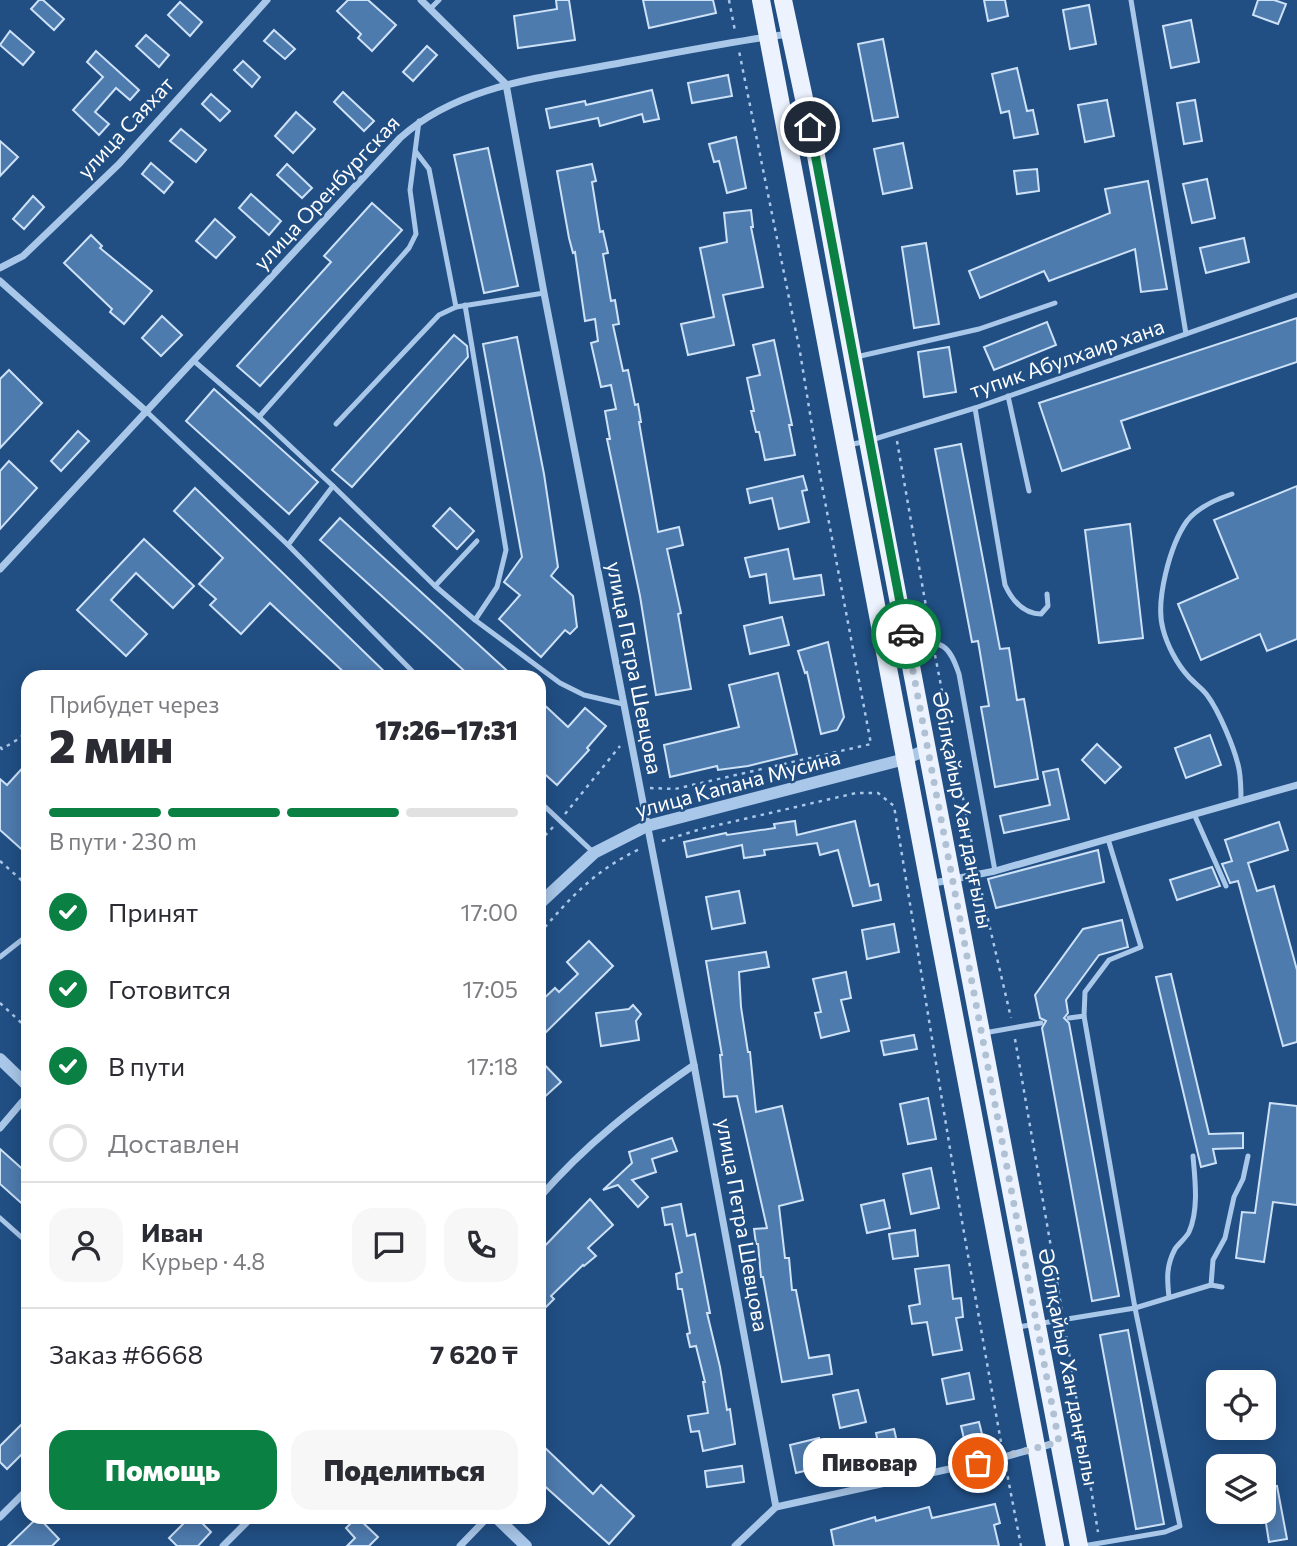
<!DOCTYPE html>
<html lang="ru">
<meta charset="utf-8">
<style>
body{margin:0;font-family:Commissioner,sans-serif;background:#f7f7f7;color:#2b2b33;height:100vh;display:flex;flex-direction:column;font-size:26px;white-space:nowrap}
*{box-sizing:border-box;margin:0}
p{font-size:23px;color:#7c7c81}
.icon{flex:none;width:38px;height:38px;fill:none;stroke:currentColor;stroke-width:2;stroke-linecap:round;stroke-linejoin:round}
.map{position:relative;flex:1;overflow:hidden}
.side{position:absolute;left:21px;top:670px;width:525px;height:854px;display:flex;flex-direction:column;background:#fff;border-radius:21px;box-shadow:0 4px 18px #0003}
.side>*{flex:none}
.fabs{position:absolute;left:1206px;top:1370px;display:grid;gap:14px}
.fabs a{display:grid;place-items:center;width:70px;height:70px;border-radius:14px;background:#fff;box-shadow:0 4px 18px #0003;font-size:35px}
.pin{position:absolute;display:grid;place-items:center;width:60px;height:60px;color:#fff;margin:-30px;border:4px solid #fff;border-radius:50%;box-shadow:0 2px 7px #0007}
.courier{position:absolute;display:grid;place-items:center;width:70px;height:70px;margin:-35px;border:5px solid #0b8043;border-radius:50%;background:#fff;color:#222;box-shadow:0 2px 9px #0007}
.bubble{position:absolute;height:49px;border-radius:21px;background:#fff;box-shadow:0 4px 18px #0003;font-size:23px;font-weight:800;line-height:49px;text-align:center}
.overview em{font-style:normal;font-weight:800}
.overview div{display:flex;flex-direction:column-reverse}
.overview{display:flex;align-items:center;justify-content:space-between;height:119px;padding:0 28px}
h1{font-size:46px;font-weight:800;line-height:52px}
.bar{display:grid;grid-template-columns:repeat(4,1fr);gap:10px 7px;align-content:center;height:84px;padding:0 28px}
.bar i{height:9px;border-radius:5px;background:#e1e1e2}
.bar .current{background:#0b8043}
.bar p{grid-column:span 4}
.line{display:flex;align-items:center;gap:18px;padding:0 28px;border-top:2px solid #e1e1e2}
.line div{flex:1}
.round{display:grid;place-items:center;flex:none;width:74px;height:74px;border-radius:21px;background:#f7f7f7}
ol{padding:0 28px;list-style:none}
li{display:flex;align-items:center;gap:21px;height:77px}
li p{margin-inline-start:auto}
li .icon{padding:7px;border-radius:50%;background:#0b8043;color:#fff;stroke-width:4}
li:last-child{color:#7c7c81}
li i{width:38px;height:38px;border:4px solid #e1e1e2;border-radius:50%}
.action{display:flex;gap:14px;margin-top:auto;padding:14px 28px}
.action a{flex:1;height:80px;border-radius:21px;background:#0b8043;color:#fff;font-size:28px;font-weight:800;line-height:80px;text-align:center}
.action a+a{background:#f7f7f7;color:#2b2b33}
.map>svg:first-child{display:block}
.building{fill:#4e7bae;stroke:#cde1f7;stroke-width:2}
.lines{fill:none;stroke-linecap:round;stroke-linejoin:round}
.path{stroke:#a9c7e9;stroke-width:2.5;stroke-dasharray:3.5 5;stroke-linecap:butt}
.service{stroke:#a9c7e9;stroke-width:5}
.minor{stroke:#a9c7e9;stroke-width:7}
.tertiary{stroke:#a9c7e9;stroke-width:12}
.primary{stroke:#ecf3fe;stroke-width:18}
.done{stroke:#b1c1d4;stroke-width:7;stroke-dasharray:0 12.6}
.route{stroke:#0b8043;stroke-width:9}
.labels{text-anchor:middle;stroke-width:5;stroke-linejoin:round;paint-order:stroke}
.street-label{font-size:21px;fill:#fff;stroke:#214f84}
</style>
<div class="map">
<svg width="1297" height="1546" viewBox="0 0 1297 1546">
<rect width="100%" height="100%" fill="#214f84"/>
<!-- building -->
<g class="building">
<path d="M 39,0 L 43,0 L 64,19 L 54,30 L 31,9 Z"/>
<path d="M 348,0 L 368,0 L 396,25 L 372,51 L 358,38 L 361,34 L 337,11 Z"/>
<path d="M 556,0 L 569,0 L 575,40 L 518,48 L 514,16 L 557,9 Z"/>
<path d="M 643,0 L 713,0 L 716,13 L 649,28 Z"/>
<path d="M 984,0 L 1005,0 L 1008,16 L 988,21 Z"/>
<path d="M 1258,0 L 1274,0 L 1286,4 L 1278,24 L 1253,15 Z"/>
<path d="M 180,2 L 202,22 L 190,36 L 168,15 Z"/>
<path d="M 1089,5 L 1096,44 L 1070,49 L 1063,10 Z"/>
<path d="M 1191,20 L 1199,62 L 1171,68 L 1163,26 Z"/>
<path d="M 274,30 L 295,49 L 285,59 L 264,41 Z"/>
<path d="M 10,31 L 34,52 L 23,65 L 0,45 Z"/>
<path d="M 146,35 L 169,55 L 159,67 L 136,46 Z"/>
<path d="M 883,39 L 898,117 L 873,121 L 858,44 Z"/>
<path d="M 427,46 L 437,55 L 413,81 L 403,72 Z"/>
<path d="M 96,51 L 139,90 L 130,100 L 116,88 L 95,112 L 109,124 L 99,135 L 73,110 L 103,77 L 87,62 Z"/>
<path d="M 243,61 L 260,77 L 252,87 L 234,70 Z"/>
<path d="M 1017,68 L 1027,111 L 1033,110 L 1038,134 L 1014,138 L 1009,111 L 1001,113 L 992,74 Z"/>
<path d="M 728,75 L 732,96 L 692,103 L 688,83 Z"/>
<path d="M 652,90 L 659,119 L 644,122 L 642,114 L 600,126 L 598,118 L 550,128 L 546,109 L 585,101 L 586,105 Z"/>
<path d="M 343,92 L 374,121 L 364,131 L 334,102 Z"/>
<path d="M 211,94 L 230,111 L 220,121 L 202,104 Z"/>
<path d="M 1107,100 L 1114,136 L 1085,142 L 1078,105 Z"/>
<path d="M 1195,100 L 1202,141 L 1184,144 L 1177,103 Z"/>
<path d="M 296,112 L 315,129 L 293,153 L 275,136 Z"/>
<path d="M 181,129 L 206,150 L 196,162 L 170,141 Z"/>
<path d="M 736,137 L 746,188 L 727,193 L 719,161 L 714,162 L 709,144 Z"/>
<path d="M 0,141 L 18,157 L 0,176 Z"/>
<path d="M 903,143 L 912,188 L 883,194 L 874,149 Z"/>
<path d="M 488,148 L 518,286 L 484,293 L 454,155 Z"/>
<path d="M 151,163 L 173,182 L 164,193 L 142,174 Z"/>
<path d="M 287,164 L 312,188 L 302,198 L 277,175 Z"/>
<path d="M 592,164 L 596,181 L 592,182 L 600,232 L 603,231 L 608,253 L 603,254 L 611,301 L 615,300 L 619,324 L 613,325 L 623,371 L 628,370 L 635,405 L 638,404 L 641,422 L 639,422 L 658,532 L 679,527 L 683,545 L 667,549 L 681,613 L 678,614 L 691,689 L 656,695 L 640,596 L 607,439 L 610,439 L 605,411 L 616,409 L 611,385 L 601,387 L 591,343 L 598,341 L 595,319 L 585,321 L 575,252 L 573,253 L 569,238 L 557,171 Z"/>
<path d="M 1037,169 L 1039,191 L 1017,194 L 1014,171 Z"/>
<path d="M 1207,179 L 1215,218 L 1192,223 L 1183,184 Z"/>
<path d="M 1148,181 L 1167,289 L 1141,292 L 1135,249 L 1049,281 L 1044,271 L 980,298 L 969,271 L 1110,213 L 1105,189 Z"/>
<path d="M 251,194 L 281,221 L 269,235 L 239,208 Z"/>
<path d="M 33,196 L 44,207 L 24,229 L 13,219 Z"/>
<path d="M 372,203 L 402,230 L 260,386 L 237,366 L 331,262 L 324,256 Z"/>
<path d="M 751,210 L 753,227 L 751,227 L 763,287 L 723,295 L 734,345 L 688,355 L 681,324 L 714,317 L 700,248 L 727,242 L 724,213 Z"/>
<path d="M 215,219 L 235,237 L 216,258 L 196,241 Z"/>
<path d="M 91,235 L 102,246 L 100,248 L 152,291 L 124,324 L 110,312 L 112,309 L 64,263 Z"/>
<path d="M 1244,238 L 1249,262 L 1206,273 L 1200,248 Z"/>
<path d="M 926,243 L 939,324 L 914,328 L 902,247 Z"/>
<path d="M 162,316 L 182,335 L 161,356 L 142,338 Z"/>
<path d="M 1297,318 L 1297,362 L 1121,421 L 1130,448 L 1062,471 L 1039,403 Z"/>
<path d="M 1047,322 L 1056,345 L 994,370 L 984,347 Z"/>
<path d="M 454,335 L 467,346 L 468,357 L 352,487 L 332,470 Z"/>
<path d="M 517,337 L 544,474 L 558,567 L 551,576 L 573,596 L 577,627 L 570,634 L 565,630 L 541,657 L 499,619 L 520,595 L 504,582 L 522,557 L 483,344 Z"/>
<path d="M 774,340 L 792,425 L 789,425 L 795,455 L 765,460 L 759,432 L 756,432 L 751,411 L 754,411 L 747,378 L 760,375 L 753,345 Z"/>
<path d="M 949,347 L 956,392 L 924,397 L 918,352 Z"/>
<path d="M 9,370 L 42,403 L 0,448 L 0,379 Z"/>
<path d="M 214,389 L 318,482 L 289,514 L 186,421 Z"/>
<path d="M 78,431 L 89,441 L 61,471 L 51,461 Z"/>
<path d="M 961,444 L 1000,649 L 1009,648 L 1017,700 L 1024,699 L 1038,779 L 995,787 L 981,707 L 989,706 L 978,641 L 972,642 L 935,449 Z"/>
<path d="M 9,461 L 37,488 L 0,529 L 0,471 Z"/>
<path d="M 803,476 L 807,490 L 802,491 L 809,522 L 779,529 L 772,498 L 750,503 L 747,489 Z"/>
<path d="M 1297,486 L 1297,639 L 1267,651 L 1260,634 L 1201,660 L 1178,604 L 1238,578 L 1214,520 Z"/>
<path d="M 195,488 L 390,677 L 349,677 L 270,603 L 241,634 L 210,605 L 216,599 L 199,584 L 223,558 L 174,511 Z"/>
<path d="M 450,508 L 474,531 L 457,549 L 433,526 Z"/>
<path d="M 340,518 L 514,677 L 471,677 L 320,540 Z"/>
<path d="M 1130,524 L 1143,638 L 1099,643 L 1085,530 Z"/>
<path d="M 144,539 L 194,586 L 173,608 L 136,573 L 111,600 L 147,634 L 126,656 L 77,610 Z"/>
<path d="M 788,549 L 794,579 L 821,575 L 824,595 L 770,603 L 766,574 L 750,577 L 745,558 Z"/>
<path d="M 782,617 L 789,645 L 750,654 L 744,626 Z"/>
<path d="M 828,642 L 844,717 L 837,730 L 821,734 L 807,672 L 805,673 L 798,651 Z"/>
<path d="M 778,673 L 797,754 L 748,766 L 718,770 L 717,766 L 670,777 L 664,745 L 739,727 L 729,685 Z"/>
<path d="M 539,700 L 568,727 L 585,708 L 606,726 L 587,748 L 589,750 L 557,785 L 539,769 Z"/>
<path d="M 1210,735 L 1221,765 L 1186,778 L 1175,748 Z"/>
<path d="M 1097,744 L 1121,767 L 1105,783 L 1082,760 Z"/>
<path d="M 28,762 L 28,855 L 0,830 L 0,779 L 7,785 Z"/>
<path d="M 1058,769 L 1069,819 L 1004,833 L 1000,816 L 1050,805 L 1043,772 Z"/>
<path d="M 795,821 L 797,835 L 855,821 L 870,886 L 878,884 L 881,900 L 853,906 L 838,850 L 820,855 L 817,843 L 764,850 L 765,855 L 744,858 L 742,845 L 687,857 L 684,842 L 726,833 L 727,835 L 775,828 L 774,824 Z"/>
<path d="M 1279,822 L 1288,850 L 1248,863 L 1257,891 L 1274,886 L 1297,970 L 1297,1042 L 1283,1046 L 1238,881 L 1230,883 L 1222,864 L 1232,861 L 1225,840 Z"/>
<path d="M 1098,850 L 1104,882 L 996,908 L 988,879 Z"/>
<path d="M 1212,867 L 1220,886 L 1177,900 L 1170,880 Z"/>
<path d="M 739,891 L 745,923 L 712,929 L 706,897 Z"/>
<path d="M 1122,920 L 1128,947 L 1099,955 L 1066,1000 L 1068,1013 L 1064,1018 L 1069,1023 L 1119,1296 L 1092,1301 L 1042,1028 L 1046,1021 L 1040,1018 L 1035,995 L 1083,929 Z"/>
<path d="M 894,924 L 899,952 L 867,959 L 862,930 Z"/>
<path d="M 589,941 L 613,966 L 539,1039 L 539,1003 L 555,988 L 559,992 L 578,974 L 567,962 Z"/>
<path d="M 766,952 L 769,967 L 739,972 L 741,1007 L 748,1052 L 750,1052 L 756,1112 L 782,1106 L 803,1200 L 779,1206 L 785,1258 L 789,1258 L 792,1290 L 796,1290 L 809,1358 L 829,1355 L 832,1374 L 782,1382 L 763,1277 L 761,1277 L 758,1244 L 756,1244 L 754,1229 L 767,1228 L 737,1096 L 724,1097 L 720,1055 L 722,1055 L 706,961 Z"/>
<path d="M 846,972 L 851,998 L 841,1000 L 849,1031 L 821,1038 L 815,1013 L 821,1012 L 813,979 Z"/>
<path d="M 1171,974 L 1209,1134 L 1243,1133 L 1243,1148 L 1213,1149 L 1216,1163 L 1201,1167 L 1156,977 Z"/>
<path d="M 633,1005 L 641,1014 L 636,1021 L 639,1040 L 601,1046 L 596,1013 L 629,1009 Z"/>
<path d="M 914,1035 L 917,1049 L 884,1055 L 881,1041 Z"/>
<path d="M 539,1059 L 561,1082 L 539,1102 Z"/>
<path d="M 928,1098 L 936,1139 L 908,1144 L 900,1104 Z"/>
<path d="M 1270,1103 L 1297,1106 L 1297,1205 L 1273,1202 L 1264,1262 L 1236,1258 L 1242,1212 L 1255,1213 Z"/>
<path d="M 672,1138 L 677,1151 L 652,1159 L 656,1172 L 632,1180 L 648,1197 L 638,1207 L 618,1185 L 603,1190 L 632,1163 L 629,1152 Z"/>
<path d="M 0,1149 L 28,1174 L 28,1209 L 0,1184 Z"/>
<path d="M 931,1168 L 939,1208 L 911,1214 L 903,1174 Z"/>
<path d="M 590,1199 L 613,1225 L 588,1248 L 596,1256 L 584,1266 L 583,1265 L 551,1296 L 554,1299 L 539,1314 L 539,1252 Z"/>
<path d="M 884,1200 L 890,1228 L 867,1233 L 861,1205 Z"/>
<path d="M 681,1204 L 687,1236 L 695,1234 L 710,1313 L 707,1313 L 720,1367 L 727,1410 L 730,1409 L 735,1444 L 703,1451 L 699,1431 L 691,1432 L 688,1416 L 708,1413 L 703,1382 L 705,1382 L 696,1346 L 690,1347 L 687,1334 L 690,1333 L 682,1289 L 678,1289 L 676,1274 L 682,1272 L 672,1224 L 665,1225 L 662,1208 Z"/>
<path d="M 915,1230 L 918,1256 L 893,1259 L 889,1234 Z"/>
<path d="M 949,1265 L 953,1299 L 961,1298 L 963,1317 L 956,1318 L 962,1350 L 933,1355 L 927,1322 L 912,1324 L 909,1306 L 920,1304 L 915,1269 Z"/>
<path d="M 1128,1330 L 1164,1524 L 1136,1529 L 1100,1335 Z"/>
<path d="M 969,1373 L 974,1399 L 947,1404 L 942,1379 Z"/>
<path d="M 858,1390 L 866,1422 L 840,1428 L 833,1395 Z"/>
<path d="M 28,1418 L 28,1448 L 7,1469 L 0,1462 L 0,1446 Z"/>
<path d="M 979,1422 L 983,1438 L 965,1443 L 961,1426 Z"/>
<path d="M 894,1429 L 900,1455 L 881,1459 L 876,1433 Z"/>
<path d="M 819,1438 L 825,1466 L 796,1473 L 790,1445 Z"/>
<path d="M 539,1442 L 593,1494 L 601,1485 L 634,1516 L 609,1544 L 539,1481 Z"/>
<path d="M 742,1466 L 744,1482 L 707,1487 L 705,1471 Z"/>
<path d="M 1277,1486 L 1287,1539 L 1269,1542 L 1264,1511 L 1264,1489 Z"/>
<path d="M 995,1504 L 1000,1523 L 994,1525 L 999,1546 L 834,1546 L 831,1530 L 875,1517 L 876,1521 L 929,1507 L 932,1518 Z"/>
<path d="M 38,1517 L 59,1539 L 52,1546 L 8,1546 Z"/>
<path d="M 190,1517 L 196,1517 L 211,1532 L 198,1546 L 177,1546 L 169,1538 Z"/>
<path d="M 357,1517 L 378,1537 L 369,1546 L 347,1546 L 355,1538 L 346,1528 Z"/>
</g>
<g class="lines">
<!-- path -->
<g class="path">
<path d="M 729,0 L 735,31"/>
<path d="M 897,441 L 931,635"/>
<path d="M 935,655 L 976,865"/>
<path d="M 0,747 L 2,749 L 20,738 L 28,729"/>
<path d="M 650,788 L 675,789 L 871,744 L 820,475 L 800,352 L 739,51"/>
<path d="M 565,814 L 620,746"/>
<path d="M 662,841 L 701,829 L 856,793 L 878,793 L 894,806 L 960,1210 L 1002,1448"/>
<path d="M 539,842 L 553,827"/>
<path d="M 0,861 L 28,886"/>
<path d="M 980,885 L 1011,1018"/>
<path d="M 539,934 C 570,898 596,869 640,849"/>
<path d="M 0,1003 L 28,1029"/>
<path d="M 1015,1039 L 1062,1311"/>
<path d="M 1065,1328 L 1098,1532"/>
<path d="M 1006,1468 L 1021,1546"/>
</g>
<!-- service -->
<g class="service">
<path d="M 1131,0 L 1186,334"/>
<path d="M 430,9 L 439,0"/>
<path d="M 416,152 L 429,169 L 456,307 L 544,293"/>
<path d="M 465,305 L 506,550 L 497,587 L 475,620"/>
<path d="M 856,357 L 979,329 L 1055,303"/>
<path d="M 194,361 L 259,417 L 409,248 L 416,234 L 410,190 L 419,121"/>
<path d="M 1008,396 L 1029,491"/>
<path d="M 975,408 L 1005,585 C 1012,600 1023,614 1041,614 L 1048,606 L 1047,594"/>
<path d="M 147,412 L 288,545"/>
<path d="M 259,417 L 333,486"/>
<path d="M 336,424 L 439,315 L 456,307"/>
<path d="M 848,445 L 868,441 L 975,408 L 1297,295"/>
<path d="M 1232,494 C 1217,499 1197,508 1187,521 C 1170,545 1155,601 1163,629 C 1167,645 1177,664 1188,676 C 1194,683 1202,688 1207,695 C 1219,711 1235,749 1239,769 C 1241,779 1241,791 1241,801"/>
<path d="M 435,586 L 477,541"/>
<path d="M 910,644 C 942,640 949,644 959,674 L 995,871"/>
<path d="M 418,677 L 288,545 L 333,486 L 435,586 L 475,620 L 560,683 L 584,695 L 623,704"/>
<path d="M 539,801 L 593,852"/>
<path d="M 1194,814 L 1226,886"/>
<path d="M 0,957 L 28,935"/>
<path d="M 1084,1016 L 1135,1308 L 1211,1285 L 1222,1287"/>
<path d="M 1069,1018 L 1084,1016 L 1085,992 L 1109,960 L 1141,947 L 1108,839"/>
<path d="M 984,1033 L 1041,1023"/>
<path d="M 0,1218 L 28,1243"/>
<path d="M 1211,1285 L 1213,1260 L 1225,1238 L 1234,1197 L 1243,1179 L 1248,1156"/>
<path d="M 1169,1297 C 1167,1279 1166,1266 1175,1249 C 1179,1243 1186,1238 1189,1232 C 1199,1210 1195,1179 1193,1156"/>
<path d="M 1018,1327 L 1135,1308 L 1180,1526 L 1165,1532 L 1083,1546"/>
</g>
<!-- minor -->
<g class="minor">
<path d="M 421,0 L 506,84 L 544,293 L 694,1065 L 776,1507"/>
<path d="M 0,268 L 23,256 L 119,164 L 267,0"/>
<path d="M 0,281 L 147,412"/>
<path d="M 0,569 L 400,138 C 461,83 549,77 625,62 C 680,52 734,41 789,34"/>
<path d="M 929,884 L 995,871 L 1297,785"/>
<path d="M 0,1128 L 28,1095"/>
<path d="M 539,1198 C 586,1144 636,1105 694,1065"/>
<path d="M 0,1517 L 28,1489"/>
<path d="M 223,1546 L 252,1517"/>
<path d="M 460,1546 L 488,1517"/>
<path d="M 735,1546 L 776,1507 L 1004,1457 L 1059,1442"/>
</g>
<!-- tertiary -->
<g class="tertiary">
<path d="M 539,904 L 594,853 L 647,826 L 905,759 L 928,749"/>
<path d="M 0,1059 L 28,1086"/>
<path d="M 496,1517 L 526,1546"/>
</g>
<!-- primary -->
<g class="primary">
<path d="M 761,0 L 1055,1546"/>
<path d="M 783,0 L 815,150 L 868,441 L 1079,1546"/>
</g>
</g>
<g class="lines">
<!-- done -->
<path class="done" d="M 906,634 L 1059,1442 L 978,1463"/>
<!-- route -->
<path class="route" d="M 810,127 L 906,634"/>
</g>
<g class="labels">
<!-- street labels -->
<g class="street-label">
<text transform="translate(126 128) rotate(-47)" y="7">улица Саяхат</text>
<text transform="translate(327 193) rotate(-47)" y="7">улица Оренбургская</text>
<text transform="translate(1067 359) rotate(-19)" y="7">тупик Абулхаир хана</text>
<text transform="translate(634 668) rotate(79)" y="7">улица Петра Шевцова</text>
<text transform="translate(738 784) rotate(-15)" y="7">улица Капана Мусина</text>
<text transform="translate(962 810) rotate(79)" y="7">Әбілқайыр Хан даңғылы</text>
<text transform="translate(742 1225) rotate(80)" y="7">улица Петра Шевцова</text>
<text transform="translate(1068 1367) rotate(79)" y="7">Әбілқайыр Хан даңғылы</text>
</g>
</g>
</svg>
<div class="fabs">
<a><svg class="icon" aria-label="locate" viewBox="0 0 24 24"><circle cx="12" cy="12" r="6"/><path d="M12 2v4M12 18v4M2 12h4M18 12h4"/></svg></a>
<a><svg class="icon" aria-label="layers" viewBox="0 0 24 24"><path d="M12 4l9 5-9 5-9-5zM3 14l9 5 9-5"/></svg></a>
</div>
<div class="pin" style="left:978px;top:1463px;background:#ea580c"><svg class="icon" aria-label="bag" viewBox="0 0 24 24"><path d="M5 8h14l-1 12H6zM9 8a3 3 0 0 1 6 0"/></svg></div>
<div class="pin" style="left:810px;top:127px;background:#1f2937"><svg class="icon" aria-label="home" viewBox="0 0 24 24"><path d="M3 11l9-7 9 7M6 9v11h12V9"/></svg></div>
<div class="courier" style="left:906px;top:634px"><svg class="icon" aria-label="car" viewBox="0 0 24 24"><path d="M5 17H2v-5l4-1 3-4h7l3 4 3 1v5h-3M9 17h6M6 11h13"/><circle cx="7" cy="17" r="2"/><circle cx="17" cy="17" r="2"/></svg></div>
<div class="bubble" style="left:803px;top:1438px;width:133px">Пивовар</div>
<section class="side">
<div class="overview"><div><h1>2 мин</h1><p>Прибудет через</p></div><em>17:26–17:31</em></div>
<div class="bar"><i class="current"></i><i class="current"></i><i class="current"></i><i></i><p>В пути · 230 m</p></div>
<ol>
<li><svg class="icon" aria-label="check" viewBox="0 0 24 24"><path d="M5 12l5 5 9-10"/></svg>Принят<p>17:00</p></li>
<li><svg class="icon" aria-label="check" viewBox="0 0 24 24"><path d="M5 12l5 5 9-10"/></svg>Готовится<p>17:05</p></li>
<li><svg class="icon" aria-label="check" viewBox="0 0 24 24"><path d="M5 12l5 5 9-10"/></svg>В пути<p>17:18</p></li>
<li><i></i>Доставлен</li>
</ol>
<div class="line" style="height:126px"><a class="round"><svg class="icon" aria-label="person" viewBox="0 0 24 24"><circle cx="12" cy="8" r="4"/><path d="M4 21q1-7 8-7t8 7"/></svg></a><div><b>Иван</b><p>Курьер · 4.8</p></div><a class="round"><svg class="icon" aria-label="chat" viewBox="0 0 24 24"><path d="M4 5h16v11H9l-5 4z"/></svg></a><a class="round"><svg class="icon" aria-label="phone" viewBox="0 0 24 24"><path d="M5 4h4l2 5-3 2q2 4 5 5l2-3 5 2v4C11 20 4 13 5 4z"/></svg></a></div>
<div class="line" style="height:91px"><div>Заказ #6668</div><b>7 620 ₸</b></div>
<div class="action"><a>Помощь</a><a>Поделиться</a></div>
</section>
</div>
